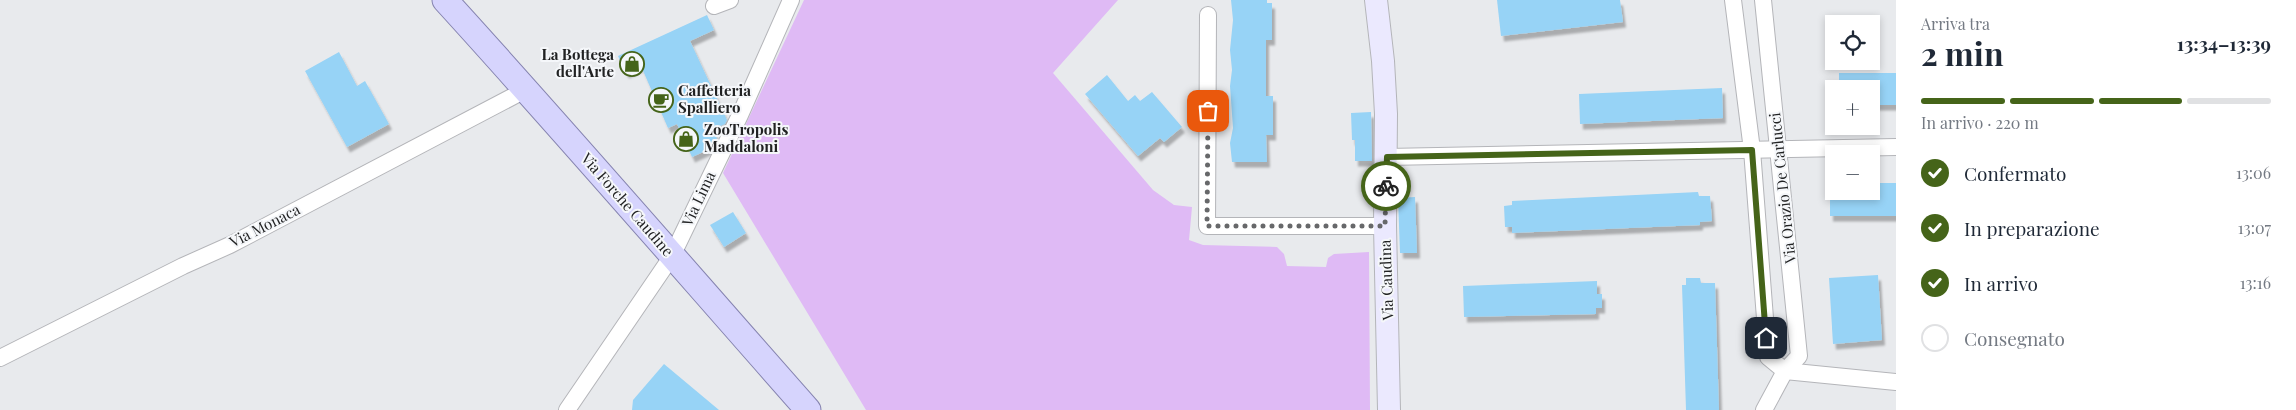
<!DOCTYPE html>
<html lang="it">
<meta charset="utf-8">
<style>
body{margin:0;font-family:"Playfair Display",serif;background:#f2f2f3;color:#1f2937;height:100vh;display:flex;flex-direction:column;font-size:19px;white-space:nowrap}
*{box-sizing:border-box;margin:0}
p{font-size:16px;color:#747a83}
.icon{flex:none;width:28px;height:28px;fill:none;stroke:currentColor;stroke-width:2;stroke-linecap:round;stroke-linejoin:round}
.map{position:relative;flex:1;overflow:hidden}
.sheet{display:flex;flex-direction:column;background:#fff;width:400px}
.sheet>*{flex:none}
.fabs{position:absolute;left:1825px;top:15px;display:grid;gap:10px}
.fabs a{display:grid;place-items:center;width:55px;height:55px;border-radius:0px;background:#fff;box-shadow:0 2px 8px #0003;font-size:25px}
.pin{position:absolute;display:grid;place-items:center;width:42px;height:42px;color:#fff;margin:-21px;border-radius:10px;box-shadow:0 2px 8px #0006}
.courier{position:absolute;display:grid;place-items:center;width:50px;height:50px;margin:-25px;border:4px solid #456419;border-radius:50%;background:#fff;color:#222;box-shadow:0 1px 6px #0007}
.summary em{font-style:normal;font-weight:700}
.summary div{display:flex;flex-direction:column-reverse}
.summary{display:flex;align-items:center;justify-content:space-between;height:85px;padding:0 25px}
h1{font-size:32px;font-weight:700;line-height:38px}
.bar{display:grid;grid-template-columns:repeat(4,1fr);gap:8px 5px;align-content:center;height:60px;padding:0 25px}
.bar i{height:6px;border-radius:4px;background:#e0e1e3}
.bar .active{background:#456419}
.bar p{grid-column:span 4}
ol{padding:0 25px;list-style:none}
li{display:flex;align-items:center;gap:15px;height:55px}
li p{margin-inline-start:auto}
li .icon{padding:5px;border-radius:50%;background:#456419;color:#fff;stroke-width:4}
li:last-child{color:#747a83}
li i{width:28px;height:28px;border:2px solid #e0e1e3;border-radius:50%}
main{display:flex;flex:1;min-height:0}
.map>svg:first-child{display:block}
.green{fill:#dfbaf5}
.building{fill:#97d3f6;filter:url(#shadow)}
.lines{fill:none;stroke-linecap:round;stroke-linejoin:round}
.minor-casing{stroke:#b4b5b9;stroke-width:18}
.secondary-casing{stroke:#b4b5b9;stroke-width:24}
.primary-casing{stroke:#8583af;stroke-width:27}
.minor{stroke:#fff;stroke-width:16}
.secondary{stroke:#ebe9fe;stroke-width:22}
.primary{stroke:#d6d4fd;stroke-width:25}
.done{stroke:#67686a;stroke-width:5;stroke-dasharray:0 9}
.route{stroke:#456419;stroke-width:6}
.labels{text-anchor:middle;stroke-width:4;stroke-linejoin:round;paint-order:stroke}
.poi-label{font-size:15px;font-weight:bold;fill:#212223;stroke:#f5f7fa;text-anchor:start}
.street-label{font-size:15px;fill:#212223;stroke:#f5f7fa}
</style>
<main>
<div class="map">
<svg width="1896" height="410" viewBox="0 0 1896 410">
<defs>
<filter id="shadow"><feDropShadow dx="3" dy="5.5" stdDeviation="1" flood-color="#0004"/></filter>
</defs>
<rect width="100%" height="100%" fill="#e8eaed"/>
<!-- green -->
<path class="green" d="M 804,0 L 1118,0 L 1053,73 L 1153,190 L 1174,205 L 1192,207 L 1189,240 L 1203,245 L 1277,247 L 1284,254 L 1287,266 L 1326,267 L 1328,258 L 1334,254 L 1369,252 L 1370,410 L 866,410 L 723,173 Z"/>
<!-- building -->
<g class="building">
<path d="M 1231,0 L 1267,0 L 1267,3 L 1272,3 L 1272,40 L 1266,40 L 1266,96 L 1273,96 L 1273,135 L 1266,135 L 1267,162 L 1232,162 L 1230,143 L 1233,128 L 1230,86 L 1232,70 L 1230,50 L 1233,20 Z"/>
<path d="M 1497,0 L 1620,0 L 1623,22 L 1501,36 Z"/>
<path d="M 707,15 L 714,30 L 690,41 L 727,120 L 725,124 L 713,129 L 717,139 L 714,147 L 692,157 L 677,124 L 668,128 L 641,66 L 626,73 L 618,56 Z"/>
<path d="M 339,52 L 357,86 L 365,81 L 389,124 L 347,147 L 305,71 Z"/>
<path d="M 1839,73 L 1896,73 L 1896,105 L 1871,105 L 1871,89 L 1839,89 Z"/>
<path d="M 1107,75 L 1128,101 L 1135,95 L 1140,101 L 1152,92 L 1182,127 L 1164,142 L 1160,138 L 1138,156 L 1085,94 Z"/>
<path d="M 1722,88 L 1723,118 L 1580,124 L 1579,94 Z"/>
<path d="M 1371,112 L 1372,161 L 1355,161 L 1355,140 L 1352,140 L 1351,113 Z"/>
<path d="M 1873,183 L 1896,183 L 1896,216 L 1830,216 L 1830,191 L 1871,191 Z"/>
<path d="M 1698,192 L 1699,196 L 1710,196 L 1712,221 L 1700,222 L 1700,225 L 1512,233 L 1512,227 L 1505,227 L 1504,206 L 1512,205 L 1512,201 Z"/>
<path d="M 1415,197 L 1417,253 L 1400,253 L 1398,198 Z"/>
<path d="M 733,212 L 746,233 L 724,247 L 710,225 Z"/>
<path d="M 1878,275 L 1882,340 L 1833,344 L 1829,278 Z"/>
<path d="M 1686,278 L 1700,278 L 1701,283 L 1715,283 L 1719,410 L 1686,410 L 1682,285 L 1686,285 Z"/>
<path d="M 1597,281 L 1597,294 L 1602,294 L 1602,308 L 1596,308 L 1596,314 L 1464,317 L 1463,286 Z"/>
<path d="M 664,364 L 719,410 L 632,410 L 633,400 Z"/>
</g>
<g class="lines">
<defs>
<g id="minor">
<path d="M 1733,0 L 1752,150 L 1768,357 L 1785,371 L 1896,382"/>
<path d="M 1763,0 L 1799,356 L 1785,371 L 1764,410"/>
<path d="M 714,6 L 730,0"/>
<path d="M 1208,15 L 1207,226 L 1385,226"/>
<path d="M 1387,157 L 1896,147"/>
<path d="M 0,358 L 183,266 L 230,245 L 527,89"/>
<path d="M 567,410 L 672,256 L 740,115 L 791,0"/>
</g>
<path id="secondary" d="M 1376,0 L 1383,61 L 1386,114 L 1385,226 L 1389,410"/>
<path id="primary" d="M 445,0 C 568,135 687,273 808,410"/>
</defs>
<!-- minor casing -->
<use href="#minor" class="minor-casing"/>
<!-- secondary casing -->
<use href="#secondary" class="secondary-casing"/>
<!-- primary casing -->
<use href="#primary" class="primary-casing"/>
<!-- minor -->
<use href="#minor" class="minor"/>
<!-- secondary -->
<use href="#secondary" class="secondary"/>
<!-- primary -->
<use href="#primary" class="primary"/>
</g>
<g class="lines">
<!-- done -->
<path class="done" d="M 1208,111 L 1207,226 L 1385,226 L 1386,186"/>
<!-- route -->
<path class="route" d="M 1386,186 L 1387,157 L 1752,150 L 1766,338"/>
</g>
<!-- icons -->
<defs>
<symbol id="shop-ring" viewBox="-11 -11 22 22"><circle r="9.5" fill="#f5f7fa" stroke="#456419" stroke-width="1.5"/><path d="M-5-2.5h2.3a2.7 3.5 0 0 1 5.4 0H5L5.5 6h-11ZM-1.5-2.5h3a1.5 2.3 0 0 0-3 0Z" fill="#456419"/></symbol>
<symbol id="cafe-ring" viewBox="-11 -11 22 22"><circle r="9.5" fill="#f5f7fa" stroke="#456419" stroke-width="1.5"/><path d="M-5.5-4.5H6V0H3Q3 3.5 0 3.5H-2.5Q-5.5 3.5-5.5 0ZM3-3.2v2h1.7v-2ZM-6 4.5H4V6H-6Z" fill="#456419"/></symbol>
</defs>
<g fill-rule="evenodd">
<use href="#shop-ring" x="618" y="50" width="28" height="28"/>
<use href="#cafe-ring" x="647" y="86" width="28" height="28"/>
<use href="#shop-ring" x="672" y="125" width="28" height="28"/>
</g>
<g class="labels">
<!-- poi labels -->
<g class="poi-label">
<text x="614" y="60" text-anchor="end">La Bottega<tspan x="614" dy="17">dell'Arte</tspan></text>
<text x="678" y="96">Caffetteria<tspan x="678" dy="17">Spalliero</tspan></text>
<text x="704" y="135">ZooTropolis<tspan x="704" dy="17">Maddaloni</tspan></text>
</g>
<!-- street labels -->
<g class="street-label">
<text transform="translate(1783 188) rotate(-96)" y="5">Via Orazio De Carlucci</text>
<text transform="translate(699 199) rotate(-65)" y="5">Via Lima</text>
<text transform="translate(627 205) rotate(49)" y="5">Via Forche Caudine</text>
<text transform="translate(265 226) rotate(-27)" y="5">Via Monaca</text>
<text transform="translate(1387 280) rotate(-92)" y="5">Via Caudina</text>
</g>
</g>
</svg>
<div class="fabs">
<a><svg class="icon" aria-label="locate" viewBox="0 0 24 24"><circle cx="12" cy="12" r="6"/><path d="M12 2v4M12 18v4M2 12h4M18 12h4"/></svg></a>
<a>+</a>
<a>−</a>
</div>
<div class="pin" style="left:1208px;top:111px;background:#ea580c"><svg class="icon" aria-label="bag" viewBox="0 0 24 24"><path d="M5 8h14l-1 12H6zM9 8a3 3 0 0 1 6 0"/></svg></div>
<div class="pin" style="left:1766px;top:338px;background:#1f2937"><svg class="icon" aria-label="home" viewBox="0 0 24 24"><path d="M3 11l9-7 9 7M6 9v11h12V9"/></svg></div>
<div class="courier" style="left:1386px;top:186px"><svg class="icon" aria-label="bike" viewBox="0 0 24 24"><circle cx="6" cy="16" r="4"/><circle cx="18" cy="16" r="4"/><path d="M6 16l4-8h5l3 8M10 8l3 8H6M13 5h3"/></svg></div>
</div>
<section class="sheet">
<div class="summary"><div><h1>2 min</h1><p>Arriva tra</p></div><em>13:34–13:39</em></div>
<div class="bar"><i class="active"></i><i class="active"></i><i class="active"></i><i></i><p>In arrivo · 220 m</p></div>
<ol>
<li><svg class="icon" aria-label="check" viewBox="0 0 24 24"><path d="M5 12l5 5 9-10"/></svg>Confermato<p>13:06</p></li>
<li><svg class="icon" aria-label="check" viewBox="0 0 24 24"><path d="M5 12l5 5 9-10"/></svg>In preparazione<p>13:07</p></li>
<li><svg class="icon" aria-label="check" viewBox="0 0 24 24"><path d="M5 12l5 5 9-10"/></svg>In arrivo<p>13:16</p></li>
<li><i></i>Consegnato</li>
</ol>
</section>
</main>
